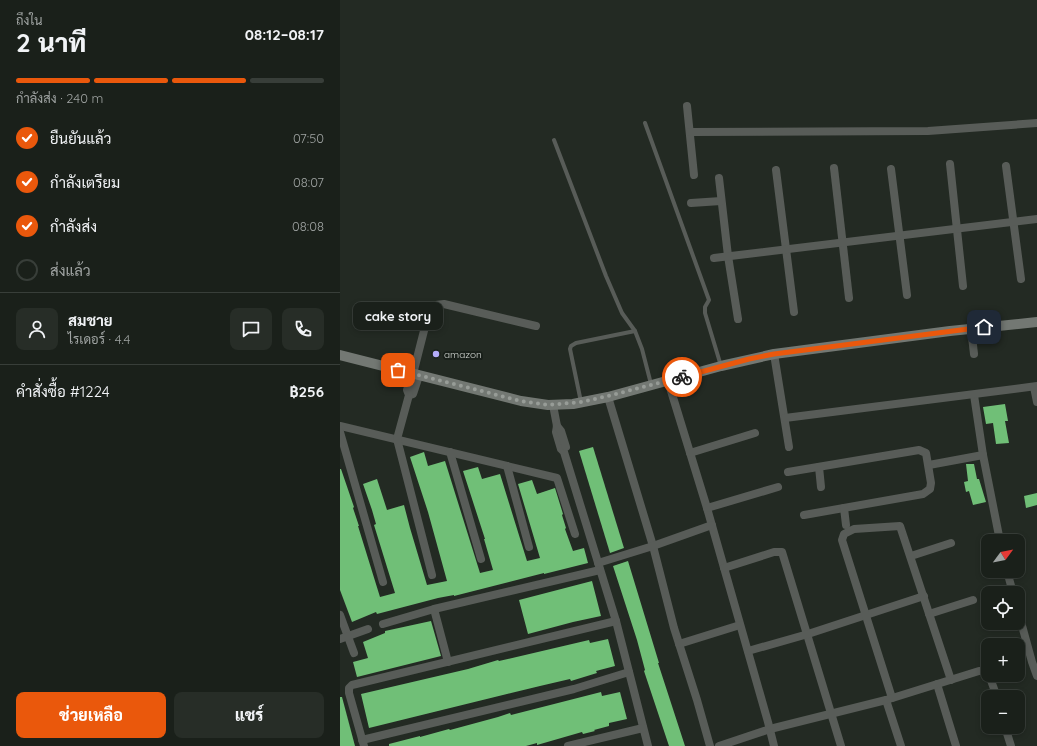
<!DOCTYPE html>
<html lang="th">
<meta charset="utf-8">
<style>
body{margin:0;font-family:Quicksand,Sarabun,sans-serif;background:#272d27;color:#f1f3f6;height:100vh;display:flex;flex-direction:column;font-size:15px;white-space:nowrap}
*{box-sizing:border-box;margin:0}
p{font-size:13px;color:#9fa3a2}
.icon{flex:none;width:22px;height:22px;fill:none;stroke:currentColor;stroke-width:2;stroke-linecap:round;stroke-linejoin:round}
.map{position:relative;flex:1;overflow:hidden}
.side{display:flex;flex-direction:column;background:#1a201a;width:340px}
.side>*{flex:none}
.needle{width:26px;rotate:58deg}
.buttons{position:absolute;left:641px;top:534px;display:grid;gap:8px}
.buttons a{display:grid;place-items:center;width:44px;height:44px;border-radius:8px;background:#1a201a;box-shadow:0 2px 6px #0003,0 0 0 1px #383e39;font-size:20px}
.pin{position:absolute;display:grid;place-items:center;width:34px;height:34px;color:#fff;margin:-17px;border-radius:8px;box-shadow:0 2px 6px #0006}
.courier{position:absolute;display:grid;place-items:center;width:40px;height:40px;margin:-20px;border:3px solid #ea580c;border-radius:50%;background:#fff;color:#222;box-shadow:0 1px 5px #0007}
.bubble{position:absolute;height:28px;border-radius:8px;background:#1a201a;box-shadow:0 2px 6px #0003,0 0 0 1px #383e39;font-size:13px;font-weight:800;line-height:28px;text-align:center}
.overview em{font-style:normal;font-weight:800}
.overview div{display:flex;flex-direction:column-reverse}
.overview{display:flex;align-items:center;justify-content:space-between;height:68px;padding:0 16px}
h1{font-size:26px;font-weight:800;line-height:30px}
.bar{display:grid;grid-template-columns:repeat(4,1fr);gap:6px 4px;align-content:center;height:48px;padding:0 16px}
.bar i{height:5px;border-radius:3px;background:#383e39}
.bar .current{background:#ea580c}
.bar p{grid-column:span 4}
.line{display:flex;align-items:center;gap:10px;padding:0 16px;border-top:1px solid #383e39}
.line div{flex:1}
.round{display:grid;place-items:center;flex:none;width:42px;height:42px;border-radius:8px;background:#272d27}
ol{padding:0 16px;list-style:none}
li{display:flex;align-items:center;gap:12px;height:44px}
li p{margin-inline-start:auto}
li .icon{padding:4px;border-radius:50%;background:#ea580c;color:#fff;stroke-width:4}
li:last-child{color:#9fa3a2}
li i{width:22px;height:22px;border:2px solid #383e39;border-radius:50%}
.action{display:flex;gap:8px;margin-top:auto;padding:8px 16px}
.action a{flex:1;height:46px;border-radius:8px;background:#ea580c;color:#fff;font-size:16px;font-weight:800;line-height:46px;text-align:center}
.action a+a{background:#272d27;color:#f1f3f6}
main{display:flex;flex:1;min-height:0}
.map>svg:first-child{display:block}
.building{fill:#70bf77}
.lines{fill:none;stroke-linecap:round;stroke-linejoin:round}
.lane{stroke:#585c58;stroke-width:4}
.street{stroke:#585c58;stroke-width:8}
.secondary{stroke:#737873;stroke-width:10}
.done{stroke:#979c97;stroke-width:4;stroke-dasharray:0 7.2}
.route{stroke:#ea580c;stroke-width:5}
.poi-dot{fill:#b4acf9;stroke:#19201a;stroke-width:1.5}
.labels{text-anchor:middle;stroke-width:4;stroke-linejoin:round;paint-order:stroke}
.poi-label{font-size:10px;fill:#d6dad6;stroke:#19201a;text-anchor:start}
</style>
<main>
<section class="side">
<div class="overview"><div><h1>2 นาที</h1><p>ถึงใน</p></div><em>08:12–08:17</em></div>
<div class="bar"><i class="current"></i><i class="current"></i><i class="current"></i><i></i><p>กำลังส่ง · 240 m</p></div>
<ol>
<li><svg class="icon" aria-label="check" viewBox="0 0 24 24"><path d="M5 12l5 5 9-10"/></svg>ยืนยันแล้ว<p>07:50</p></li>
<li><svg class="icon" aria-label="check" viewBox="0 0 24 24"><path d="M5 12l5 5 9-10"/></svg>กำลังเตรียม<p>08:07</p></li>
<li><svg class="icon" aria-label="check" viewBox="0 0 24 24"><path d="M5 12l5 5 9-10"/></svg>กำลังส่ง<p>08:08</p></li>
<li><i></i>ส่งแล้ว</li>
</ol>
<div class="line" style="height:72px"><a class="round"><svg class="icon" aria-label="person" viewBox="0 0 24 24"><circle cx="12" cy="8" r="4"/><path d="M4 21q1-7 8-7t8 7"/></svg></a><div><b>สมชาย</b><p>ไรเดอร์ · 4.4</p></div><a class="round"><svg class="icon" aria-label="chat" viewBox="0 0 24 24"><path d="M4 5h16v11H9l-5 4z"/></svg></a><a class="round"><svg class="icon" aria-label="phone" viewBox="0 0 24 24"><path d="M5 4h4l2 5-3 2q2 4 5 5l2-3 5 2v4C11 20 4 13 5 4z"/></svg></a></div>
<div class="line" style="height:52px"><div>คำสั่งซื้อ #1224</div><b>฿256</b></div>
<div class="action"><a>ช่วยเหลือ</a><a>แชร์</a></div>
</section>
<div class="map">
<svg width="697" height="746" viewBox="0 0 697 746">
<rect width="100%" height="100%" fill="#232a23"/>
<!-- building -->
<g class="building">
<path d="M 665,404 L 668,421 L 665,421 L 669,443 L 656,444 L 653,423 L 646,424 L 643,407 Z"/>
<path d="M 253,447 L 284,548 L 270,553 L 239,451 Z"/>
<path d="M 84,452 L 88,466 L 105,461 L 140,573 L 153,570 L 144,539 L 145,539 L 123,471 L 138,467 L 142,479 L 160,474 L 187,561 L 200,558 L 178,484 L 192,480 L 197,494 L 215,488 L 223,514 L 222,515 L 226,528 L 225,529 L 233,551 L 244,548 L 248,563 L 204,574 L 204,573 L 114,596 L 114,595 L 98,598 L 37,614 L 36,612 L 12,622 L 0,590 L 0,469 L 1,469 L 14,507 L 13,508 L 19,526 L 18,526 L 40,597 L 55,593 L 34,525 L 36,524 L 32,510 L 23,484 L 37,479 L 47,510 L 64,505 L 70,528 L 87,585 L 107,581 L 88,512 L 70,457 Z"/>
<path d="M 626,464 L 634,464 L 637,479 L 639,479 L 646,502 L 633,505 L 629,491 L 626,492 L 624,482 L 628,481 Z"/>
<path d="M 697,493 L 697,505 L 686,508 L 684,496 Z"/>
<path d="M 288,561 L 319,663 L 318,663 L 345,746 L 329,746 L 304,671 L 305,670 L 297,640 L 273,566 Z"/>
<path d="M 252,581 L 261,616 L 233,622 L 188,634 L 179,600 Z"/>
<path d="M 91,621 L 101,656 L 17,677 L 13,662 L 28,658 L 23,642 L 45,633 L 45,631 Z"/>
<path d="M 268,639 L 275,666 L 256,671 L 257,673 L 231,681 L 230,679 L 200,686 L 29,728 L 21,694 L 128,669 L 158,660 L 159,661 L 249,640 L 250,643 Z"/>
<path d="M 261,692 L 262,696 L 280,692 L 287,719 L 269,723 L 269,726 L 254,730 L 255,731 L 243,734 L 242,732 L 197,745 L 197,743 L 186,746 L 49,746 L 49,744 L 80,736 L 80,737 L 109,729 L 110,730 L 158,717 L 170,713 L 171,715 Z"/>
<path d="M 0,697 L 2,697 L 15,746 L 0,746 Z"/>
</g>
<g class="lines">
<!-- lane -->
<g class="lane">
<path d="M 305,123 L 369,300 L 365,307 L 365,313 L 381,366"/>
<path d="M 214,140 L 266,276 L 282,313 L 295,331 L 302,349 L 311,384"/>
<path d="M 241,402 L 230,349 L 231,346 L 236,343 L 295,331"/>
</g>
<!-- street -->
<g class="street">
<path d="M 347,106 L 354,175"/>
<path d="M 350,132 L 588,131 L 697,123"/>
<path d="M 610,164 L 623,286"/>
<path d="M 666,166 L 681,279"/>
<path d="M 494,168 L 509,298"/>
<path d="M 551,169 L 567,295"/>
<path d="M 436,170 L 454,312"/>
<path d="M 379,178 L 388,256 L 398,319"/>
<path d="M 351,203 L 381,201"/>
<path d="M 374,258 L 697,219"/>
<path d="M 631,328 L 634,354"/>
<path d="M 434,354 L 449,447"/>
<path d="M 328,381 L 367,508 L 428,722 L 434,746"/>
<path d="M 694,387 L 697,402"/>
<path d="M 69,395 L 73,394 L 79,376"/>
<path d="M 634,395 L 643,455 L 660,541"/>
<path d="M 268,397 L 313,546 L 334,628 L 357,700 L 370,746"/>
<path d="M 213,405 L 217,426 L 216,432 L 221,449 L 224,452 L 276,621 L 308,746"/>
<path d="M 445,418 L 697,386"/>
<path d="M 0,426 L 217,478 L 235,534"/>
<path d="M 217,426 L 221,431 L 226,447"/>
<path d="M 0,432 L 43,582"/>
<path d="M 110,452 L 141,559"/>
<path d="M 350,453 L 415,433"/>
<path d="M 589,465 L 643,455"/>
<path d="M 167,466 L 189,547"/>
<path d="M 479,467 L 481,487"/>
<path d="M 448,472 L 579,450 L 586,453 L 591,483 L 590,489 L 583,494 L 464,515"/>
<path d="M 367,508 L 438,487"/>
<path d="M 504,508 L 506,525"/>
<path d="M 571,556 L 611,543"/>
<path d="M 258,563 L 313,546 L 372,525"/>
<path d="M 384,568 L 434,552 L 442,552 L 501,746"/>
<path d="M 667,571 L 673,593"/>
<path d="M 92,575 L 57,439 L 69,395 L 67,390 L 73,374 L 89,311 L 96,305 L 104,304 L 196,326"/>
<path d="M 94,609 L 108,662"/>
<path d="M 678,611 L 692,662 L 697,676"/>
<path d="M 589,614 L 633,600"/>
<path d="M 0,615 L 14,653"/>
<path d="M 43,624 L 94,609 L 260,570"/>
<path d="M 0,639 L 28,629"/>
<path d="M 339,644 L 400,625"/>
<path d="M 408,651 L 468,634 L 584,596"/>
<path d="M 649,675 L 657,697"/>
<path d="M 597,684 L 616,746"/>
<path d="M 552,698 L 502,540 L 504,534 L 514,529 L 560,526 L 611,680"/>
<path d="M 546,700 L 561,746"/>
<path d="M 665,727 L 671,746"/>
<path d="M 22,740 L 234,689 L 289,672"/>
<path d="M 24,746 L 9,693 L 9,688 L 12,685 L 276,621"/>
<path d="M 228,746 L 303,728"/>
<path d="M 379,746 L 430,729 L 546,700 L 639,671 L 643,671 L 648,674"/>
</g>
<!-- secondary -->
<path class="secondary" d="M 0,355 L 181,401 L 208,405 L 233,404 L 268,397 L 381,366 L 434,354 L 610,331 L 697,322"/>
</g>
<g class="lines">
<!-- done -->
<path class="done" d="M 58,370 L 181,401 L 208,405 L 241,402 L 268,396 L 342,377"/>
<!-- route -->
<path class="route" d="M 342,377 L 409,359 L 434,354 L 644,327"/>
</g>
<!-- markers -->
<circle class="poi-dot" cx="96" cy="354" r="4"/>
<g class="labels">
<!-- poi labels -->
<g class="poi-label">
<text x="104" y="358">amazon</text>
</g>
</g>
</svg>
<div class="buttons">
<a><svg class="needle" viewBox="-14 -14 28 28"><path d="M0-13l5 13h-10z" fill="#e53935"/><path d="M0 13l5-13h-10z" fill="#9fa3a2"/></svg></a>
<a><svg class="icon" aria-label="locate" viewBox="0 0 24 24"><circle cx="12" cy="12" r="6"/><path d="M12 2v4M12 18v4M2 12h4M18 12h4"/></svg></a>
<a>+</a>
<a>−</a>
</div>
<div class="pin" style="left:58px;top:370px;background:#ea580c"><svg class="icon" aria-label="bag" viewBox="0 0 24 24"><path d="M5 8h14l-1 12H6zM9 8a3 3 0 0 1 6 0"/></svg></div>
<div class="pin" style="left:644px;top:327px;background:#1f2937"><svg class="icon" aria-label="home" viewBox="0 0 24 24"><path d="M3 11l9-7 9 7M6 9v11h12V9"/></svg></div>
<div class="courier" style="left:342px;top:377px"><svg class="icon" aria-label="bike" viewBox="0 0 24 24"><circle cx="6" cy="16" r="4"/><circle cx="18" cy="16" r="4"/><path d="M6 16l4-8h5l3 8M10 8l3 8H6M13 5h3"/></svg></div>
<div class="bubble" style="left:13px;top:302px;width:90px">cake story</div>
</div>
</main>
